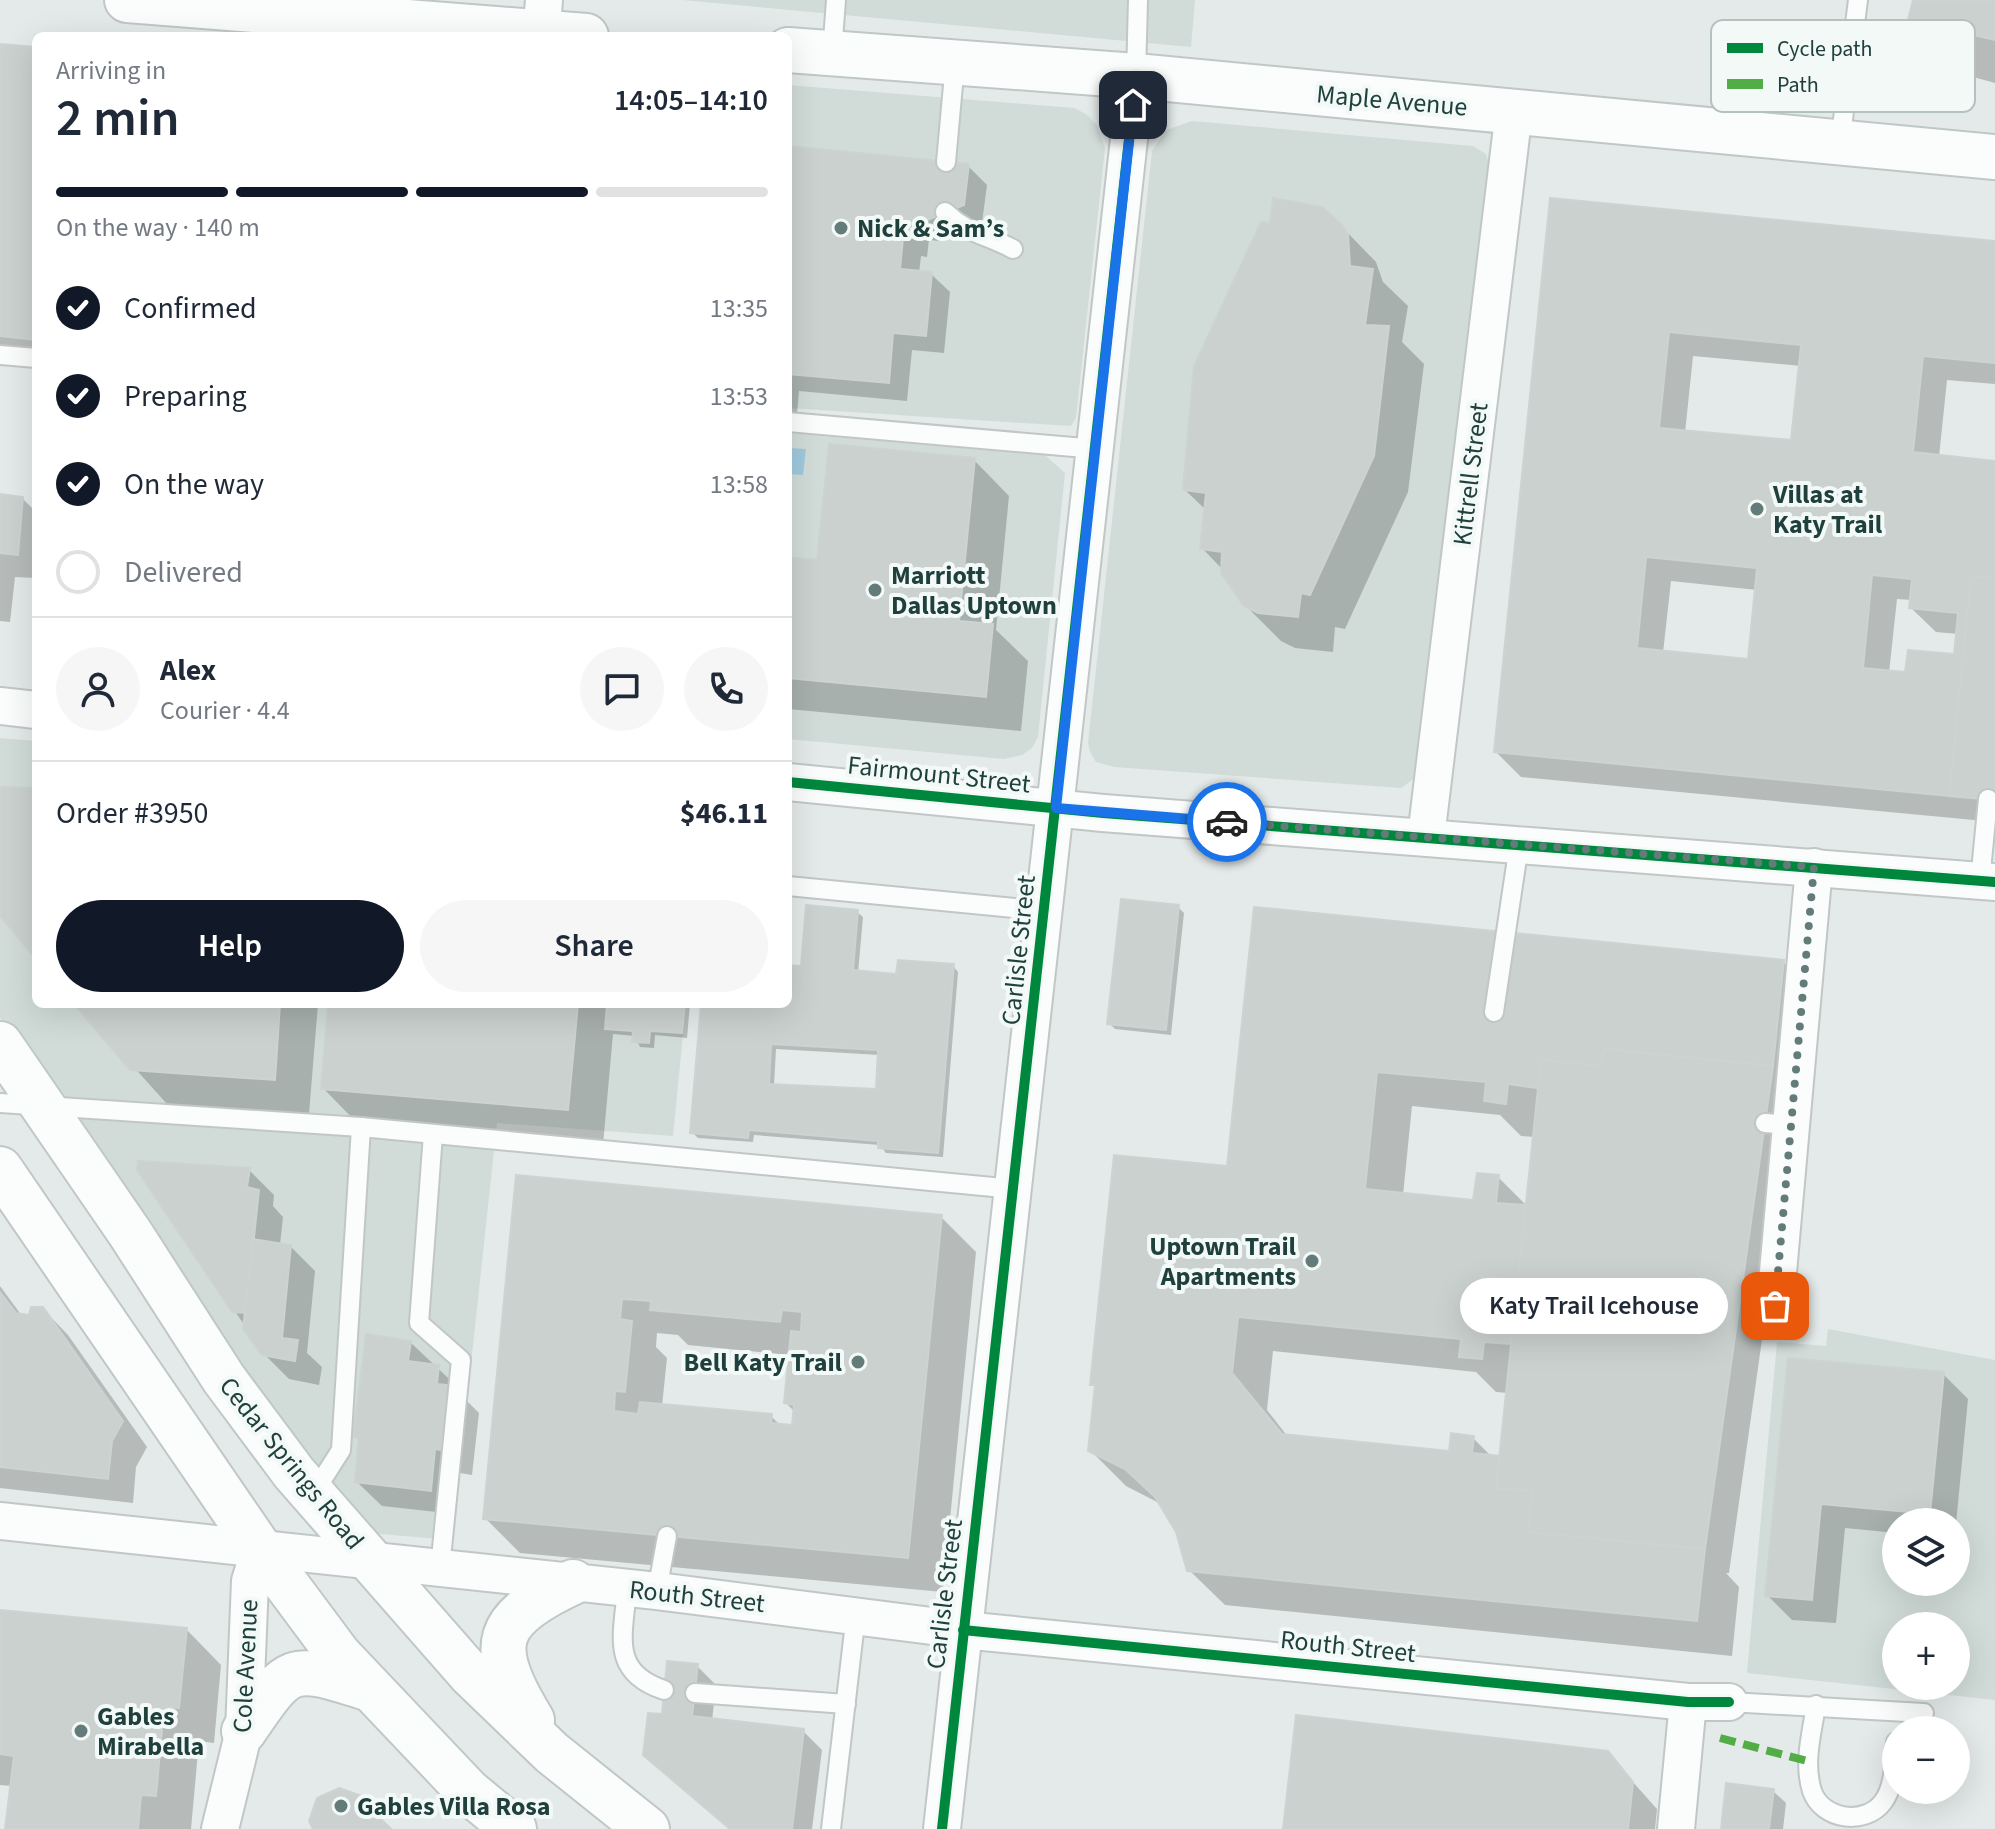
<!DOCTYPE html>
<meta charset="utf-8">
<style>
body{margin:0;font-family:"Source Sans 3",sans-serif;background:#f6f6f7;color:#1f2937;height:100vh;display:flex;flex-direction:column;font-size:30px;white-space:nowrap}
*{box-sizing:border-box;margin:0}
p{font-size:26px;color:#747a83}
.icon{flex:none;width:44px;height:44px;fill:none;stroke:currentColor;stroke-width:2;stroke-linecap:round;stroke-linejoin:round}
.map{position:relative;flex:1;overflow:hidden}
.sheet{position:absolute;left:32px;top:32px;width:760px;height:976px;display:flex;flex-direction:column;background:#fff;border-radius:12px;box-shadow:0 8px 32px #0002}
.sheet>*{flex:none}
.controls{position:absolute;left:1882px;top:1508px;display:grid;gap:16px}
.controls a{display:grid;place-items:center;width:88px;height:88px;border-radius:50%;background:#fff;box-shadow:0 8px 32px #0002;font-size:40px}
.pin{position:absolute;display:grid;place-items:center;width:68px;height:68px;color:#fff;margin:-34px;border-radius:16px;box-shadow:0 4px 12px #0006}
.courier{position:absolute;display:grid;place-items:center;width:80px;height:80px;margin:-40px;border:6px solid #1a73e8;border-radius:50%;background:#fff;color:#222;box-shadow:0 2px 10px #0007}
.bubble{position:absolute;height:56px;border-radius:28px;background:#fff;box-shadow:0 8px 32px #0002;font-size:26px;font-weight:600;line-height:56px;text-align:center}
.head em{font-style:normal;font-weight:600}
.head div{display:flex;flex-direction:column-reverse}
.head{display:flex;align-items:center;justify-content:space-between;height:136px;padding:0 24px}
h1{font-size:52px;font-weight:600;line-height:60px}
.bar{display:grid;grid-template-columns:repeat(4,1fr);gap:12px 8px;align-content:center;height:96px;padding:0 24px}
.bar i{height:10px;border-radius:6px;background:#e0e1e3}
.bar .on{background:#111827}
.bar p{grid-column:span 4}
.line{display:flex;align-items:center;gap:20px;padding:0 24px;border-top:2px solid #e0e1e3}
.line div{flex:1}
.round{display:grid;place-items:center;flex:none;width:84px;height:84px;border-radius:42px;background:#f6f6f7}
ol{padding:0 24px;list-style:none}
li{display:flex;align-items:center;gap:24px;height:88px}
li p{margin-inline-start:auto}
li .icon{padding:8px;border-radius:50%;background:#111827;color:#fff;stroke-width:4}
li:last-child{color:#747a83}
li i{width:44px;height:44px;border:4px solid #e0e1e3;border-radius:50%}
.button{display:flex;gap:16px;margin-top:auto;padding:16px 24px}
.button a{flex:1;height:92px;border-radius:48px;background:#111827;color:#fff;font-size:32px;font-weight:600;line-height:92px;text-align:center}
.button a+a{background:#f6f6f7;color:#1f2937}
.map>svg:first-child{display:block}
.built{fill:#d1dcd9;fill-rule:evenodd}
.water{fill:#9fcadd}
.shadow{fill:#0003;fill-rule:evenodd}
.building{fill:#cad1cf;stroke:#ccd3d2;stroke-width:2;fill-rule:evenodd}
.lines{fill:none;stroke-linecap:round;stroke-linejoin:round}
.lane-casing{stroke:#c1c7c6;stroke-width:22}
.street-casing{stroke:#c1c7c6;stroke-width:40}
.secondary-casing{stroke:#bfc8c6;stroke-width:48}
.lane{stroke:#fbfcfc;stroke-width:18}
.street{stroke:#fbfcfc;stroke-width:36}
.secondary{stroke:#fbfcfc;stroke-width:44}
.quiet{stroke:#52ad46;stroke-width:8;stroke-dasharray:16 8;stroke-linecap:butt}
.cycleway-casing{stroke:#f2f9f7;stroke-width:15}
.cycleway{stroke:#00873e;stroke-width:10}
.done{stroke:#647c79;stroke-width:8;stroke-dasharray:0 14.4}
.route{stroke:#1a73e8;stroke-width:10}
.poi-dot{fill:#647c79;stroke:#f2f9f7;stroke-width:3}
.labels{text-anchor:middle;stroke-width:8;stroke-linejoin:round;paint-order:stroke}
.street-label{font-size:26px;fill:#1f403c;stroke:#f2f9f7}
.poi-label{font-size:26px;font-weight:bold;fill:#1f403c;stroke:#f2f9f7;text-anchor:start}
.key{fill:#f2f9f7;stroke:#b3c2bf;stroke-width:2}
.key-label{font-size:22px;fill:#1f403c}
</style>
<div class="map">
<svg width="1995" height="1829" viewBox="0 0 1995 1829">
<rect width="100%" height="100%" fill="#e4eae9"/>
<!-- built -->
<g class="built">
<path d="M 682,0 L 1195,0 L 1191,47 Z"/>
<path d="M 788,85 L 1074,108 L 1086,114 L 1097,125 L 1105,148 L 1076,418 L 1071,426 L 788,408 Z"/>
<path d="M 1192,121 L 1473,146 L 1486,154 L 1490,166 L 1415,778 L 1401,788 L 1114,767 L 1096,762 L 1090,752 L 1088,743 L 1152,151 L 1166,130 Z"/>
<path d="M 788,433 L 1045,455 L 1065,473 L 1038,737 L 1032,748 L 1022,755 L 1004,759 L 788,739 Z"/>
<path d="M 0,738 L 36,741 L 36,1004 L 686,1004 L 673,1136 L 497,1123 L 452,1540 L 380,1534 L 361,1525 L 269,1411 L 0,1018 Z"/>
<path d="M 1828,1329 L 1995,1360 L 1995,1700 L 1747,1673 L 1777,1342 L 1826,1346 ZM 1896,1522 L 1956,1522 L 1956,1582 L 1896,1582 ZM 1896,1626 L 1956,1626 L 1956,1686 L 1896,1686 Z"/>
</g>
<!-- water -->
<path class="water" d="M 788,448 L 806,449 L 803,475 L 788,474 Z"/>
<!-- shadow -->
<g class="shadow">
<path d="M 1915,0 L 1995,0 L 1995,83 L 1966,75 L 1910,19 Z"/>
<path d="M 0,46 L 36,49 L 36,362 L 0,358 Z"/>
<path d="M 788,148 L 968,166 L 987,185 L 982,223 L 940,241 L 929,240 L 927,257 L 921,256 L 919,273 L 931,274 L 950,292 L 944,353 L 912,350 L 907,401 L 799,391 L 797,414 L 788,413 Z"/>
<path d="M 1552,200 L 1995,243 L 1995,384 L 1947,380 L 1939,457 L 1995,463 L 1995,822 L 1521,777 L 1496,752 ZM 1693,356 L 1801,366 L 1793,443 L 1685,433 ZM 1671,581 L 1757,590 L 1750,661 L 1663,653 ZM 1897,599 L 1912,600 L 1911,608 L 1936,632 L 1958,634 L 1956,656 L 1907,675 L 1889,673 Z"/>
<path d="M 1340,225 L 1376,262 L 1383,282 L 1408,306 L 1402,342 L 1424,364 L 1408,492 L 1345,629 L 1335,627 L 1333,652 L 1295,648 L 1281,641 L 1245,605 L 1223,570 L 1202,548 L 1206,510 L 1185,490 Z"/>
<path d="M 974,460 L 1009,496 L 996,630 L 1028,661 L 1021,731 L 788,709 L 788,559 L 819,562 Z"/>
<path d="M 0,496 L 22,498 L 36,512 L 36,578 L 15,577 L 10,622 L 0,621 Z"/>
<path d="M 1178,907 L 1184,913 L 1171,1035 L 1115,1029 L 1109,1023 Z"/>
<path d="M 1256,909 L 1783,962 L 1819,997 L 1796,1099 L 1729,1573 L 1726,1573 L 1739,1587 L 1732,1656 L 1225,1605 L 1189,1570 L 1178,1531 L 1161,1504 L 1126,1486 L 1090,1450 L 1097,1389 L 1092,1384 L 1228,1168 ZM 1412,1106 L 1500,1115 L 1521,1136 L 1535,1137 L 1528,1207 L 1498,1177 L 1475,1202 L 1403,1195 ZM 1273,1351 L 1476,1372 L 1496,1392 L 1508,1393 L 1501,1460 L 1492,1457 L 1473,1438 L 1451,1453 L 1288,1437 L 1267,1410 Z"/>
<path d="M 857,912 L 863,917 L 858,973 L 898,976 L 953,966 L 958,972 L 943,1157 L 886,1153 L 880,1145 L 754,1135 L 753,1142 L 698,1138 L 692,1132 L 703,1004 L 788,1004 L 788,967 L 803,968 ZM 776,1049 L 880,1055 L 877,1091 L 774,1086 Z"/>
<path d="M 77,1004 L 318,1004 L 309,1114 L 167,1104 Z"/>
<path d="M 330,1004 L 690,1004 L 687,1038 L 655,1035 L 654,1048 L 640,1047 L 635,1036 L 613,1034 L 603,1145 L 358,1124 L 323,1088 Z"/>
<path d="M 139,1170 L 249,1170 L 274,1195 L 273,1206 L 283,1217 L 280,1245 L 290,1246 L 315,1271 L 307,1353 L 322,1367 L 319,1385 L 289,1379 L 264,1354 Z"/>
<path d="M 518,1178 L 941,1217 L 976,1252 L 943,1592 L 520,1553 L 485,1518 ZM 657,1333 L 678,1335 L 688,1345 L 791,1355 L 786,1403 L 795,1412 L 794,1427 L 781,1426 L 771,1416 L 662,1406 L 667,1358 L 656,1347 Z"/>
<path d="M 0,1286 L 22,1316 L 31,1317 L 43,1309 L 68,1335 L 147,1447 L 136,1467 L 133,1503 L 0,1488 Z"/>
<path d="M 410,1342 L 463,1392 L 463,1397 L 479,1413 L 472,1475 L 460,1473 L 455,1514 L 382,1506 L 357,1482 L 361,1442 L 355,1436 Z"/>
<path d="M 1790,1360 L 1943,1374 L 1968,1399 L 1956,1524 L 1896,1522 L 1896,1533 L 1845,1528 L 1836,1623 L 1792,1620 L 1767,1595 Z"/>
<path d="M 0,1612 L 186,1629 L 221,1665 L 214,1743 L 199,1741 L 191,1829 L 7,1829 L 12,1786 L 0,1785 Z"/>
<path d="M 697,1666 L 716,1685 L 712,1721 L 803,1731 L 822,1750 L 812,1829 L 730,1829 L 645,1754 Z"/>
<path d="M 1607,1753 L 1657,1809 L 1655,1829 L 1285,1829 Z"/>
<path d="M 1773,1791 L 1786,1803 L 1783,1829 L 1723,1829 Z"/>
<path d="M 361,1798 L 392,1829 L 315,1829 Z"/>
</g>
<!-- building -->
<g class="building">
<path d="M 1913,0 L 1995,0 L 1995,40 L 1966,33 L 1948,39 L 1936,27 L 1908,20 Z"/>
<path d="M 0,44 L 36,47 L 36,340 L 0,336 Z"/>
<path d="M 788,146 L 969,164 L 964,205 L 920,223 L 911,222 L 909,239 L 903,238 L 900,269 L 932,272 L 926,336 L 893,333 L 889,383 L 788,374 Z"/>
<path d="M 1273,198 L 1322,207 L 1341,224 L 1348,234 L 1350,266 L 1373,269 L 1365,325 L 1389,326 L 1374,456 L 1310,595 L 1301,593 L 1298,617 L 1258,613 L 1244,606 L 1221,573 L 1222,552 L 1200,549 L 1206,493 L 1183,490 L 1194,366 L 1261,222 L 1270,223 Z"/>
<path d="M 1550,198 L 1995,241 L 1995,363 L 1923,356 L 1913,452 L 1995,461 L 1995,578 L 1971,576 L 1949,796 L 1494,752 ZM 1669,332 L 1801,345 L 1791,440 L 1659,428 ZM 1646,557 L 1757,568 L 1748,659 L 1637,648 ZM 1872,575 L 1912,579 L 1909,608 L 1958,613 L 1954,654 L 1908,650 L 1905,672 L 1863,668 Z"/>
<path d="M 829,444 L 975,458 L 959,621 L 993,624 L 986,697 L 788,678 L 788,557 L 817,560 Z"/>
<path d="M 0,494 L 23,497 L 18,555 L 0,553 Z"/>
<path d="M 1971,576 L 1995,578 L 1995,800 L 1949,796 Z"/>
<path d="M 0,787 L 36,788 L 36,959 L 0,916 Z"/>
<path d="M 1121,899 L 1179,905 L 1166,1030 L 1107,1024 Z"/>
<path d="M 806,905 L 858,910 L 853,970 L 896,974 L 898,960 L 954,964 L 938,1153 L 878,1148 L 878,1141 L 749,1130 L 748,1138 L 690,1133 L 701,1004 L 788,1004 L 788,965 L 801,966 ZM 771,1044 L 878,1050 L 876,1089 L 769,1084 Z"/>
<path d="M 1254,907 L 1784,960 L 1773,1066 L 1603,1049 L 1601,1066 L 1541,1060 L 1538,1088 L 1508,1084 L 1506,1104 L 1484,1101 L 1486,1082 L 1377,1072 L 1365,1189 L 1473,1200 L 1477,1173 L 1499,1175 L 1496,1203 L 1526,1205 L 1511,1344 L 1484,1342 L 1482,1359 L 1459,1357 L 1461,1339 L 1238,1317 L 1232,1373 L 1282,1434 L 1449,1451 L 1451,1433 L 1474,1436 L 1472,1453 L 1500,1456 L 1496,1488 L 1532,1491 L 1528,1532 L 1705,1549 L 1697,1621 L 1187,1571 L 1176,1532 L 1155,1497 L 1125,1469 L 1088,1451 L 1095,1385 L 1090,1385 L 1114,1155 L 1227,1166 Z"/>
<path d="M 74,1004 L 280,1004 L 275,1080 L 130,1070 Z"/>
<path d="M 328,1004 L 578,1004 L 568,1110 L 321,1089 Z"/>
<path d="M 607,1004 L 685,1004 L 682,1033 L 650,1031 L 649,1043 L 632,1042 L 633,1031 L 605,1029 Z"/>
<path d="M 1603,1049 L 1773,1066 L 1705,1549 L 1528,1532 L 1532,1491 L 1496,1488 L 1541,1060 L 1601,1066 Z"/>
<path d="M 138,1161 L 250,1168 L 247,1187 L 259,1190 L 246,1313 L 232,1312 L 137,1170 Z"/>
<path d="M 516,1175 L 942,1215 L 908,1558 L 483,1519 ZM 622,1299 L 651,1301 L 650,1310 L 780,1322 L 782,1310 L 802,1312 L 801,1332 L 791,1331 L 784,1403 L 794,1405 L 792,1425 L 771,1423 L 772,1414 L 640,1402 L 638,1414 L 614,1411 L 615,1391 L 625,1392 L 632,1321 L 620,1319 Z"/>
<path d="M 253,1239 L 291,1245 L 282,1338 L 298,1340 L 295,1361 L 262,1355 L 243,1329 Z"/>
<path d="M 0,1292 L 16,1313 L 29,1315 L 31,1307 L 43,1307 L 123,1421 L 112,1441 L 108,1479 L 0,1467 Z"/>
<path d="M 366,1334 L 411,1341 L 408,1361 L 439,1365 L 437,1384 L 455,1386 L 447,1451 L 435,1449 L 431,1491 L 355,1482 L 359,1437 L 353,1437 Z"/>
<path d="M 1788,1358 L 1944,1372 L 1930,1514 L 1821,1504 L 1812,1600 L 1765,1596 Z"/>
<path d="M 0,1610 L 187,1628 L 179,1708 L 164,1707 L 156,1796 L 141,1795 L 138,1829 L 5,1829 L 14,1756 L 0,1754 Z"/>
<path d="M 667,1661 L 698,1664 L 692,1716 L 804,1729 L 792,1829 L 730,1829 L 643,1755 L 648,1713 L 662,1714 Z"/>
<path d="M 1296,1715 L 1608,1751 L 1633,1782 L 1628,1829 L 1283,1829 Z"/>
<path d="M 1726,1783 L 1774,1789 L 1769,1829 L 1721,1829 Z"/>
<path d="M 339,1788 L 362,1796 L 372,1816 L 377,1815 L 390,1829 L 313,1829 L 309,1821 L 317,1798 Z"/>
</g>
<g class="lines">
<defs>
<g id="lane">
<path d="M 832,53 L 836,0"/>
<path d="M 1136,76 L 1138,0"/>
<path d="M 1840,143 L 1858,0"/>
<path d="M 946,162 L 955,63"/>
<path d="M 945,212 C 968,234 987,235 1013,249"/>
<path d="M 0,355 L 36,358"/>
<path d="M 788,422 L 1096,449"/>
<path d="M 1980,881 L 1988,799"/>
<path d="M 788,886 L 1045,911"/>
<path d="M 1494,1012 L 1519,845"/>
<path d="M 0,1103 L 361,1127 L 1014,1189"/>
<path d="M 1765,1123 L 1792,1125"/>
<path d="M 433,1134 L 419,1323 L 461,1360 L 440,1568"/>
<path d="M 313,1494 L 341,1450 L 361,1127"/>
<path d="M 627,1589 C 623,1636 610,1672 664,1690"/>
<path d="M 657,1591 L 667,1536"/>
<path d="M 695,1693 L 846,1704"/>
<path d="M 1729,1702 L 1924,1713"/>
<path d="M 1816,1705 C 1812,1733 1803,1762 1812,1791 C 1822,1820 1865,1826 1883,1802 C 1895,1786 1894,1761 1896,1742"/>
<path d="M 831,1829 L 856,1614"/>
</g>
<g id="street">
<path d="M 541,36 L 544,0"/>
<path d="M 0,706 L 36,710"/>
<path d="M 788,782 L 1103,813 L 1995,882"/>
<path d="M 1426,837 L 1514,111"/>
<path d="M 1775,1306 L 1814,867"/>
<path d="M 0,1521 L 657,1591 L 963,1630 L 1688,1702 L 1729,1702"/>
<path d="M 220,1829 L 244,1731 L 250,1581 L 260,1549"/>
<path d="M 942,1829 L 1136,76"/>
<path d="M 1676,1829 L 1688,1702"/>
</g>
<g id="secondary">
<path d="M 127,0 L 586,36"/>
<path d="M 788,50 L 1136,76 L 1995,157"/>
<path d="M 0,1044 L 130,1233 L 224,1379 L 294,1473 L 471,1675 L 552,1753 L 647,1829"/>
<path d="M 0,1169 L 260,1549 L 339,1655 L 468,1791 L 514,1829"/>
<path d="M 532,1720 C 485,1644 494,1619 573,1582"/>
<path d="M 244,1731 C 290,1663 290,1664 367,1688"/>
</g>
</defs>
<!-- lane casing -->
<use href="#lane" class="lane-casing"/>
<!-- street casing -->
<use href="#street" class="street-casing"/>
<!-- secondary casing -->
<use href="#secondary" class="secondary-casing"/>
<!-- lane -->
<use href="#lane" class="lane"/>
<!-- street -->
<use href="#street" class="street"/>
<!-- secondary -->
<use href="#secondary" class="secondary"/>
<!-- quiet -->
<path class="quiet" d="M 1720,1738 L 1807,1761"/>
<defs>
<g id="cycleway">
<path d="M 788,782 L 1103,813 L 1995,882"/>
<path d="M 963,1630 L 1688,1702 L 1729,1702"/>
<path d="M 942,1829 L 1136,76"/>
</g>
</defs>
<!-- cycleway casing -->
<use href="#cycleway" class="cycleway-casing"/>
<!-- cycleway -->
<use href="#cycleway" class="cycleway"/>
</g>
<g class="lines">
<!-- done -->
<path class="done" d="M 1227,822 L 1814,867 L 1775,1306"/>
<!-- route -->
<path class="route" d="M 1133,105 L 1056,808 L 1227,822"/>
</g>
<!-- markers -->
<g class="poi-dot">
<circle cx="841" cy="228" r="8"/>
<circle cx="1757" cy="509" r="8"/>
<circle cx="875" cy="590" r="8"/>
<circle cx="1312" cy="1261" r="8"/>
<circle cx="858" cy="1362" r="8"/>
<circle cx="81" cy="1731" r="8"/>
<circle cx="341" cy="1806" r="8"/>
</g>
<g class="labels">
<!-- street labels -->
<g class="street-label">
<text transform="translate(1392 100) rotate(5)" y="9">Maple Avenue</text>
<text transform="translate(1470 474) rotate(-83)" y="9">Kittrell Street</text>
<text transform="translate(939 774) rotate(6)" y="9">Fairmount Street</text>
<text transform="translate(1018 950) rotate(-84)" y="9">Carlisle Street</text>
<text transform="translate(292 1463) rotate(51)" y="9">Cedar Springs Road</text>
<text transform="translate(944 1594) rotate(-83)" y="9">Carlisle Street</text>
<text transform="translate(697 1596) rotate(6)" y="9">Routh Street</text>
<text transform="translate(1348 1646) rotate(6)" y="9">Routh Street</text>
<text transform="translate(245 1666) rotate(-87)" y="9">Cole Avenue</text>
</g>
<!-- poi labels -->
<g class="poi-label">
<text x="857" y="237">Nick &amp; Sam’s</text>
<text x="1773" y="503">Villas at<tspan x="1773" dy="30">Katy Trail</tspan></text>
<text x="891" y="584">Marriott<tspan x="891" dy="30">Dallas Uptown</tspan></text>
<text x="1296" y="1255" text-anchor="end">Uptown Trail<tspan x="1296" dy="30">Apartments</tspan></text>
<text x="842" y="1371" text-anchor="end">Bell Katy Trail</text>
<text x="97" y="1725">Gables<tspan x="97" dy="30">Mirabella</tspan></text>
<text x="357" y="1815">Gables Villa Rosa</text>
</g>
</g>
<!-- legend -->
<rect x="1711" y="20" width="264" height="92" rx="12" class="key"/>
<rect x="1727" y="43" width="36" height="10" fill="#00873e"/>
<rect x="1727" y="79" width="36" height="10" fill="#52ad46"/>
<g class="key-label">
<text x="1777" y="56">Cycle path</text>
<text x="1777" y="92">Path</text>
</g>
</svg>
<div class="controls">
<a><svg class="icon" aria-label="layers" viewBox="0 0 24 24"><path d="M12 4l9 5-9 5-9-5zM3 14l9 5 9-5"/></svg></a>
<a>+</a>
<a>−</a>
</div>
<div class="pin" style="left:1775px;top:1306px;background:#ea580c"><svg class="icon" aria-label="bag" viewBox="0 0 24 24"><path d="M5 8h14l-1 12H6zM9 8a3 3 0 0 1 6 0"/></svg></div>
<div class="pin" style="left:1133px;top:105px;background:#1f2937"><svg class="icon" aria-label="home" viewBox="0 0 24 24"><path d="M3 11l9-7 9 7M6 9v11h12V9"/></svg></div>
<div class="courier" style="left:1227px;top:822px"><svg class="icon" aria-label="car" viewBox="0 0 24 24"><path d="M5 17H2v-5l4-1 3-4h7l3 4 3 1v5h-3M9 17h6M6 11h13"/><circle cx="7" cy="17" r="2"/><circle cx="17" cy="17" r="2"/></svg></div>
<div class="bubble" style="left:1460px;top:1278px;width:268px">Katy Trail Icehouse</div>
<section class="sheet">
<div class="head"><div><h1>2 min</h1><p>Arriving in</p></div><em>14:05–14:10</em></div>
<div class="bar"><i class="on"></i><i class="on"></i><i class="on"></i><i></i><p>On the way · 140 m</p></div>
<ol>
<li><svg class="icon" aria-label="check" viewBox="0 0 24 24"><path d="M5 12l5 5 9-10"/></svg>Confirmed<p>13:35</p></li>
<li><svg class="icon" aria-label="check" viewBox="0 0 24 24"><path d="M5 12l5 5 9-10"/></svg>Preparing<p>13:53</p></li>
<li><svg class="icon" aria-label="check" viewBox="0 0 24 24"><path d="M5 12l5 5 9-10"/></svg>On the way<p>13:58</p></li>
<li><i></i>Delivered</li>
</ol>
<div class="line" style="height:144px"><a class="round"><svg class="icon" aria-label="person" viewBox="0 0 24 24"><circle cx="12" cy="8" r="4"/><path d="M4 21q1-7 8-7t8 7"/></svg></a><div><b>Alex</b><p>Courier · 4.4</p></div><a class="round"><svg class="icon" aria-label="chat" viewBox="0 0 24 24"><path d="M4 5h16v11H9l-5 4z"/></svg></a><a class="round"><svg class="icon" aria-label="phone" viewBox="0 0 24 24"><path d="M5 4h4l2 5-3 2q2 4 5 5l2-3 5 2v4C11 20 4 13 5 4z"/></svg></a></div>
<div class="line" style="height:104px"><div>Order #3950</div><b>$46.11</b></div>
<div class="button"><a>Help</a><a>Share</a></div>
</section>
</div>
